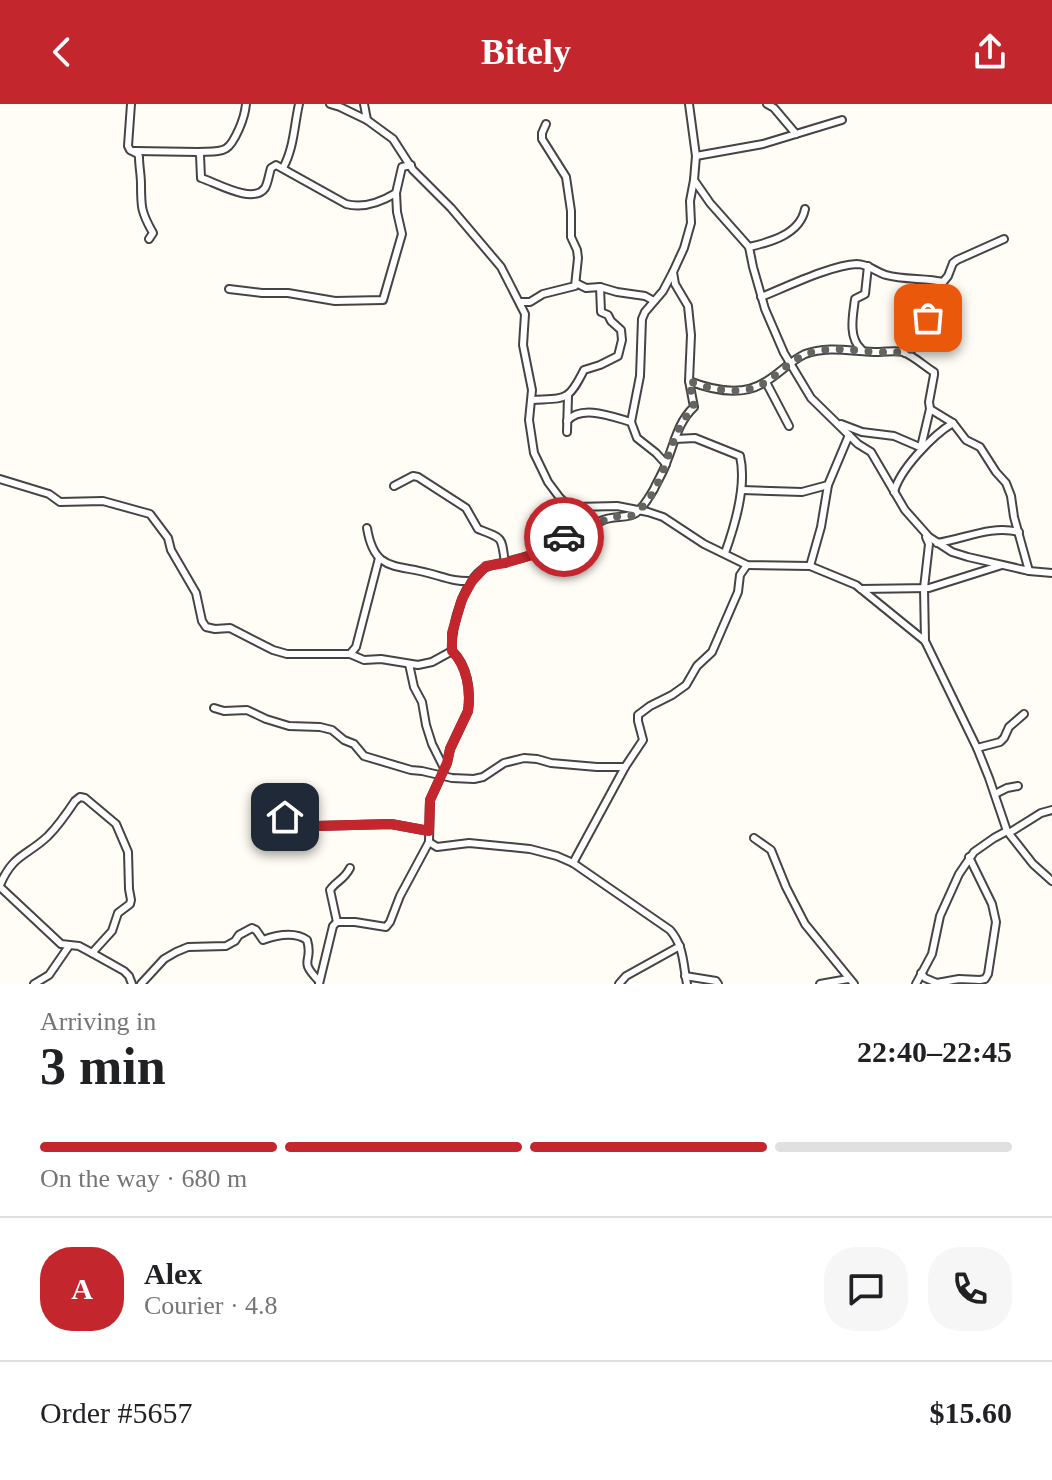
<!DOCTYPE html>
<meta charset="utf-8">
<style>
body{margin:0;font-family:"Times New Roman",serif;background:#f6f6f6;color:#202124;height:100vh;display:flex;flex-direction:column;font-size:30px;white-space:nowrap}
*{box-sizing:border-box;margin:0}
p{font-size:26px;color:#757577}
.icon{flex:none;width:44px;height:44px;fill:none;stroke:currentColor;stroke-width:2;stroke-linecap:round;stroke-linejoin:round}
.map{position:relative;height:880px;overflow:hidden}
.sheet{display:flex;flex-direction:column;background:#fff;flex:1}
.sheet>*{flex:none}
.pin{position:absolute;display:grid;place-items:center;width:68px;height:68px;color:#fff;margin:-34px;border-radius:16px;box-shadow:0 4px 12px #0006}
.courier{position:absolute;display:grid;place-items:center;width:80px;height:80px;margin:-40px;border:6px solid #c4262e;border-radius:50%;background:#fff;color:#222;box-shadow:0 2px 10px #0007}
.head em{font-style:normal;font-weight:600}
.head div{display:flex;flex-direction:column-reverse}
.head{display:flex;align-items:center;justify-content:space-between;height:136px;padding:0 40px}
h1{font-size:52px;font-weight:600;line-height:60px}
.bar{display:grid;grid-template-columns:repeat(4,1fr);gap:12px 8px;align-content:center;height:96px;padding:0 40px}
.bar i{height:10px;border-radius:6px;background:#e0e0e0}
.bar .current{background:#c4262e}
.bar p{grid-column:span 4}
.line{display:flex;align-items:center;gap:20px;padding:0 40px;border-top:2px solid #e0e0e0}
.line div{flex:1}
.round{display:grid;place-items:center;flex:none;width:84px;height:84px;border-radius:32px;background:#f6f6f6}
header{display:flex;justify-content:space-between;align-items:center;height:104px;padding:0 40px;background:#c4262e;color:#fff;font-size:36px;font-weight:600}
.map>svg:first-child{display:block}
.lines{fill:none;stroke-linecap:round;stroke-linejoin:round}
.minor-casing{stroke:#444;stroke-width:10}
.minor{stroke:#fff;stroke-width:6}
.done{stroke:#646461;stroke-width:8;stroke-dasharray:0 14.4}
.route{stroke:#c4262e;stroke-width:10}
</style>
<header><svg class="icon" aria-label="back" viewBox="0 0 24 24"><path d="M15 5l-7 7 7 7"/></svg>Bitely<svg class="icon" aria-label="share" viewBox="0 0 24 24"><path d="M12 15V3M7 8l5-5 5 5M5 13v7h14v-7"/></svg></header>
<div class="map">
<svg width="1052" height="880" viewBox="0 0 1052 880">
<rect width="100%" height="100%" fill="#fffdf5"/>
<g class="lines">
<defs>
<g id="minor">
<path d="M 131,0 L 128,42 L 130,46 L 138,50 L 139,53 C 139,62 141,71 141,80 C 141,103 141,108 153,129 L 149,135"/>
<path d="M 330,0 L 340,3 L 367,16 L 393,35 L 413,66 L 451,104 L 501,163 L 525,210 L 523,241 L 532,286 L 529,316 L 534,349 L 548,378 L 560,394 L 568,401 L 576,403 L 617,402 L 648,408 L 663,413 L 704,440 L 747,461 L 810,462 L 856,481 L 925,537 L 977,644 L 989,674 L 1007,727 L 1033,760 L 1052,777"/>
<path d="M 364,0 L 367,16"/>
<path d="M 689,0 L 696,52 L 694,76 L 710,99 L 749,143 L 753,163 L 765,205 L 784,249 L 811,294 L 858,340 L 871,348 L 905,406 L 929,433 L 952,448 L 968,453 L 1029,467 L 1052,469"/>
<path d="M 767,0 L 774,4 L 796,30"/>
<path d="M 135,47 L 198,48 L 200,51 L 201,74 C 215,78 253,101 265,84 C 268,79 269,70 271,64 L 276,61 L 346,100 C 364,105 381,98 396,89 L 402,63 L 411,61"/>
<path d="M 198,48 C 224,47 228,50 239,25 C 243,16 245,10 246,0"/>
<path d="M 696,52 L 763,40 L 842,16"/>
<path d="M 283,64 C 294,44 294,22 299,0"/>
<path d="M 749,143 C 771,138 800,130 805,105"/>
<path d="M 576,179 L 586,184 L 600,183 L 617,188 L 645,192 L 654,197"/>
<path d="M 229,185 L 262,189 L 288,189 L 335,197 L 383,196 L 402,130 L 397,108 L 396,89"/>
<path d="M 761,193 C 786,183 831,161 857,160 C 868,160 876,168 886,171 C 904,176 925,174 943,178"/>
<path d="M 521,198 L 530,198 L 543,190 L 575,182 L 578,154 L 577,146 L 571,133 L 571,107 L 566,73 L 542,35 L 542,29 L 546,20"/>
<path d="M 861,245 C 848,233 853,211 855,195 L 865,190 L 868,162"/>
<path d="M 905,249 L 915,243 L 920,234 L 928,214 L 934,205 L 939,183 L 948,172 L 953,159 L 957,156 L 1004,135"/>
<path d="M 689,277 C 712,286 742,293 765,278 C 779,270 790,257 805,250 C 829,241 854,248 879,248 C 887,248 895,246 903,248 C 914,252 924,262 934,268 L 934,271 L 929,298 L 930,305 L 921,343"/>
<path d="M 766,278 L 789,322"/>
<path d="M 532,296 C 566,294 568,298 584,266 L 600,261 L 618,252 L 622,236 L 621,226 L 611,217 L 608,211 L 601,208 L 600,183"/>
<path d="M 930,305 L 953,319 L 966,336 L 980,343 L 996,368 L 1006,379 L 1011,392 L 1014,413 L 1029,467"/>
<path d="M 567,317 C 582,300 613,313 631,318 L 637,334 L 656,349 L 666,360"/>
<path d="M 631,318 L 640,272 L 642,215 L 645,208 L 663,187 L 673,168"/>
<path d="M 841,320 L 862,328 L 894,332 L 922,344"/>
<path d="M 567,328 L 568,292"/>
<path d="M 675,335 L 695,334 L 740,352 C 747,382 735,421 725,449"/>
<path d="M 0,375 L 49,390 L 60,398 L 103,397 L 150,410 L 168,434 L 171,446 L 196,489 L 202,517 L 206,523 L 215,525 L 230,524 L 273,546 L 287,550 L 350,550 L 364,556 L 381,555 L 418,561 L 432,558 L 452,547"/>
<path d="M 394,382 L 413,372 L 418,373 L 466,404 L 478,425 C 504,435 501,432 505,459"/>
<path d="M 742,386 L 802,388 L 828,381"/>
<path d="M 894,388 C 900,365 933,331 953,319"/>
<path d="M 367,424 C 374,467 394,460 428,469 C 444,473 454,478 472,477"/>
<path d="M 559,434 L 568,401"/>
<path d="M 937,439 C 965,435 990,421 1019,428"/>
<path d="M 810,462 L 821,423 L 828,381 L 849,331"/>
<path d="M 861,485 L 929,484 L 1002,461"/>
<path d="M 925,537 L 924,484 L 929,440 L 926,433"/>
<path d="M 350,550 L 356,543 L 379,454"/>
<path d="M 409,560 L 414,583 L 422,598 L 426,621 L 432,640 L 444,664"/>
<path d="M 214,604 L 224,607 L 247,606 L 266,615 L 289,622 L 320,623 L 332,626 L 344,636 L 354,640 L 364,652 L 411,666 L 422,667 L 452,674 L 474,675 L 483,673 L 504,659 L 524,654 L 537,655 L 551,659 L 597,663 L 625,663"/>
<path d="M 977,644 L 1000,638 L 1004,634 L 1009,623 L 1024,610"/>
<path d="M 995,690 L 1007,684 L 1018,682"/>
<path d="M 285,713 L 293,714 L 316,722 L 391,720 L 429,727"/>
<path d="M 1009,729 L 1041,709 L 1052,706"/>
<path d="M 754,734 L 771,746 L 786,783 L 805,820 L 854,880"/>
<path d="M 429,738 L 437,743 L 469,739 L 530,745 L 557,752 L 573,759 L 670,826 C 684,842 683,860 687,880"/>
<path d="M 573,759 L 625,663 L 643,636 L 638,617 L 638,611 L 650,602 L 672,591 L 686,581 L 697,562 L 712,548 L 738,488 L 740,471 L 747,461"/>
<path d="M 0,781 C 13,750 27,752 48,732 C 58,722 67,709 75,697 L 80,693 L 85,694 L 116,720 L 128,748 L 129,785 L 131,796 L 130,800 L 118,809 L 112,827 L 92,849"/>
<path d="M 0,783 L 61,840 L 79,842 L 92,849 L 124,867 L 129,872 L 132,880"/>
<path d="M 337,818 L 330,786 C 336,777 344,776 350,764"/>
<path d="M 921,869 L 925,874 L 937,879 L 959,875 L 980,876 L 985,875 L 988,870 L 996,818 L 992,800 L 969,753"/>
<path d="M 685,872 L 716,877 L 718,880"/>
<path d="M 34,880 L 49,871 L 69,842"/>
<path d="M 141,880 L 164,855 L 176,848 L 188,843 L 226,842 L 235,837 L 239,831 L 252,824 L 256,826 L 263,836 C 277,831 294,827 307,836 C 314,859 297,855 319,877"/>
<path d="M 319,880 L 333,822 L 337,818 L 355,818 L 386,823 L 390,818 L 400,792 L 429,738 L 430,696 L 447,659 L 450,645 L 468,607 C 471,586 467,561 452,547 C 450,524 465,470 489,462 C 503,458 517,456 531,451 C 541,448 548,441 557,436 C 565,430 577,431 586,427 C 592,425 596,419 601,417 C 612,411 628,415 636,409 C 644,403 649,393 654,385 C 658,376 664,367 667,357 C 675,337 678,318 694,303 L 689,277 L 691,231 L 688,202 L 675,180 L 673,168 L 684,144 L 691,119 L 690,97 L 694,76"/>
<path d="M 619,880 L 626,872 L 680,842"/>
<path d="M 820,880 L 848,875"/>
<path d="M 916,880 L 932,850 L 940,812 L 959,770 L 974,748 L 994,734 L 1007,727"/>
</g>
</defs>
<!-- minor casing -->
<use href="#minor" class="minor-casing"/>
<!-- minor -->
<use href="#minor" class="minor"/>
</g>
<g class="lines">
<!-- done -->
<path class="done" d="M 564,433 C 572,431 582,430 589,426 C 608,414 607,412 631,412 C 669,388 664,333 694,303 L 689,277 C 712,286 743,293 766,278 C 780,269 791,256 807,250 C 828,242 852,246 874,248 C 885,249 894,247 905,249 L 915,243 L 928,214"/>
<!-- route -->
<path class="route" d="M 285,713 L 293,714 L 316,722 L 391,720 L 429,727 L 430,696 L 447,659 L 450,645 L 468,607 C 471,586 467,562 452,547 L 452,529 L 462,495 L 472,477 L 486,462 L 505,459 L 532,451 L 564,433"/>
</g>
</svg>
<div class="pin" style="left:928px;top:214px;background:#ea580c"><svg class="icon" aria-label="bag" viewBox="0 0 24 24"><path d="M5 8h14l-1 12H6zM9 8a3 3 0 0 1 6 0"/></svg></div>
<div class="pin" style="left:285px;top:713px;background:#1f2937"><svg class="icon" aria-label="home" viewBox="0 0 24 24"><path d="M3 11l9-7 9 7M6 9v11h12V9"/></svg></div>
<div class="courier" style="left:564px;top:433px"><svg class="icon" aria-label="car" viewBox="0 0 24 24"><path d="M5 17H2v-5l4-1 3-4h7l3 4 3 1v5h-3M9 17h6M6 11h13"/><circle cx="7" cy="17" r="2"/><circle cx="17" cy="17" r="2"/></svg></div>
</div>
<section class="sheet">
<div class="head"><div><h1>3 min</h1><p>Arriving in</p></div><em>22:40–22:45</em></div>
<div class="bar"><i class="current"></i><i class="current"></i><i class="current"></i><i></i><p>On the way · 680 m</p></div>
<div class="line" style="height:144px"><b class="round" style="background:#c4262e;color:#fff">A</b><div><b>Alex</b><p>Courier · 4.8</p></div><a class="round"><svg class="icon" aria-label="chat" viewBox="0 0 24 24"><path d="M4 5h16v11H9l-5 4z"/></svg></a><a class="round"><svg class="icon" aria-label="phone" viewBox="0 0 24 24"><path d="M5 4h4l2 5-3 2q2 4 5 5l2-3 5 2v4C11 20 4 13 5 4z"/></svg></a></div>
<div class="line" style="height:104px"><div>Order #5657</div><b>$15.60</b></div>
</section>
